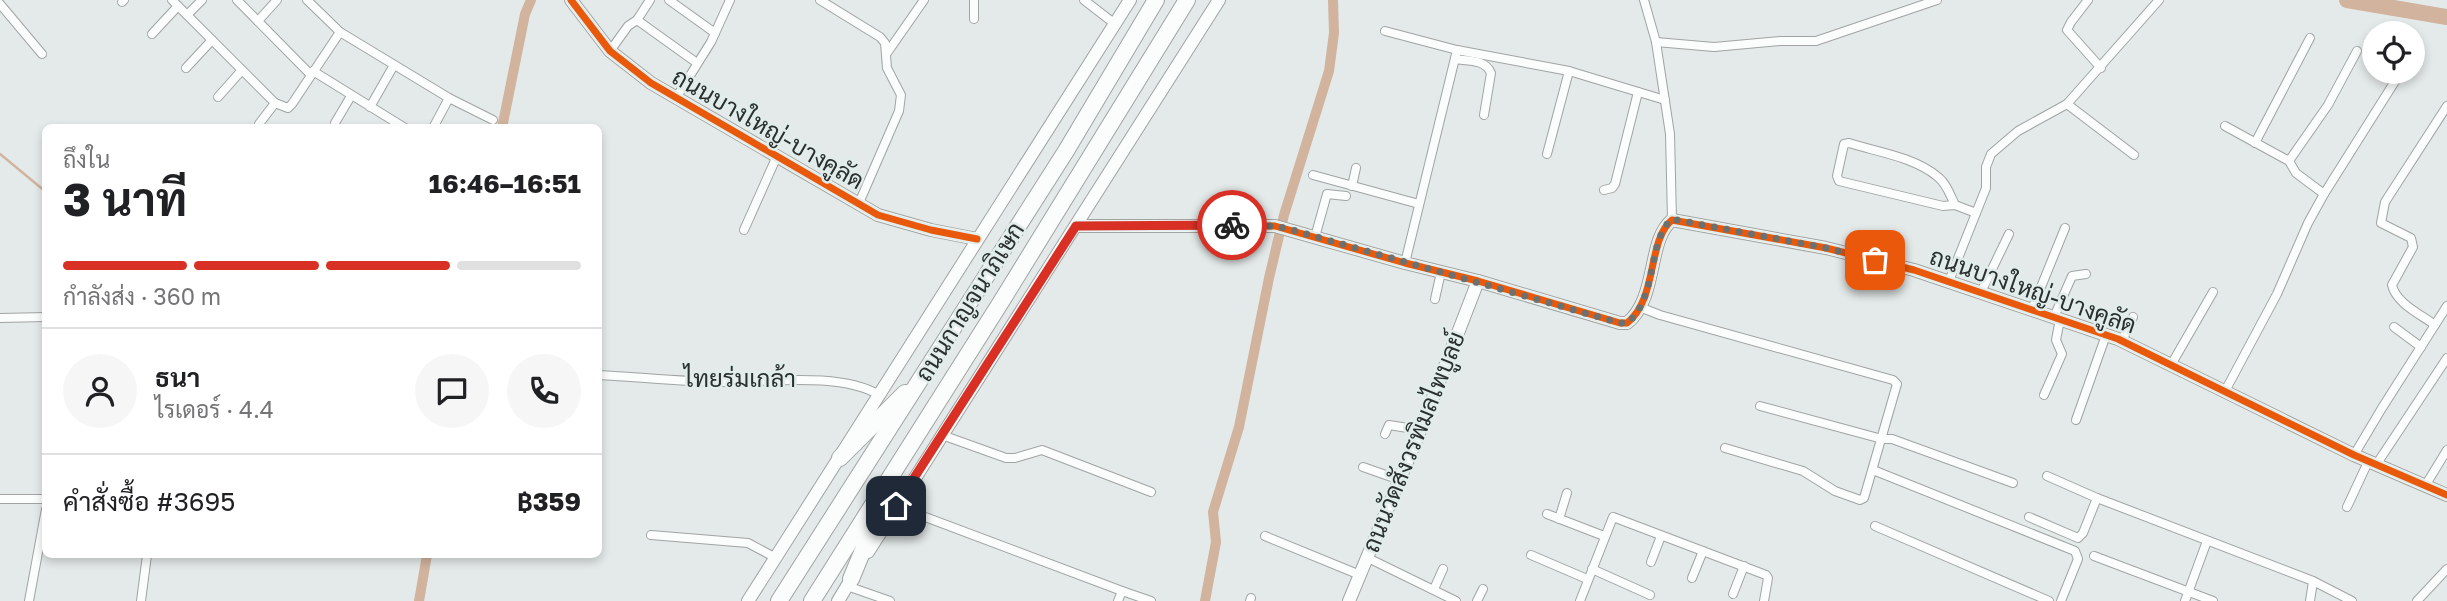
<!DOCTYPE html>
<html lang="th">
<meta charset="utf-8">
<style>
body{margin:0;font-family:"Golos Text",Sarabun,sans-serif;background:#f6f6f6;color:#202124;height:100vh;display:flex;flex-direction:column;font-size:26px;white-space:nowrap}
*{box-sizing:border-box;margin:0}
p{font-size:23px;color:#757577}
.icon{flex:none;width:38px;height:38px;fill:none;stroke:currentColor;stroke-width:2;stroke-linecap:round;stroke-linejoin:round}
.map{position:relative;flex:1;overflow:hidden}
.details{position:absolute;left:42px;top:124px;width:560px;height:434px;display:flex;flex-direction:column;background:#fff;border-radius:10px;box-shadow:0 4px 10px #0003}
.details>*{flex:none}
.tools{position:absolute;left:2362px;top:21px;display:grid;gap:14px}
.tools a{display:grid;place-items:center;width:63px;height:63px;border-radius:50%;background:#fff;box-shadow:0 4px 10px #0003;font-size:35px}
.pin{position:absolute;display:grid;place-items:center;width:60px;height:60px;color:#fff;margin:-30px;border-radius:14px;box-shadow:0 4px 10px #0006}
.courier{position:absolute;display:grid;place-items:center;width:70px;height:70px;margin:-35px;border:5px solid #d93025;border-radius:50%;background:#fff;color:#222;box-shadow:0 2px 9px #0007}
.summary em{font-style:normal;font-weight:700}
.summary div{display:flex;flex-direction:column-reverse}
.summary{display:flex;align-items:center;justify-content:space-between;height:119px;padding:0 21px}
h1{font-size:46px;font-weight:700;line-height:52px}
.bar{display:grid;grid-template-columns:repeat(4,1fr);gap:10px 7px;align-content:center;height:84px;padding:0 21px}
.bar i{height:9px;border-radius:5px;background:#e0e0e0}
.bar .on{background:#d93025}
.bar p{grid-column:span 4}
.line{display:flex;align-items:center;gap:18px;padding:0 21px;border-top:2px solid #e0e0e0}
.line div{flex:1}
.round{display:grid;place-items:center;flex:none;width:74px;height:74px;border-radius:37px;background:#f6f6f6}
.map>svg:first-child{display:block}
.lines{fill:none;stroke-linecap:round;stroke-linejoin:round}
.stream{stroke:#d1b39e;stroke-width:2.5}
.canal{stroke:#d1b39e;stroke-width:10}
.river{stroke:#d1b39e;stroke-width:16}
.street-casing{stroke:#a0a4a3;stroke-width:10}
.secondary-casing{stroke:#a0a4a3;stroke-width:14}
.highway-casing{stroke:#a0a4a3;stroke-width:18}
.street{stroke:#fbfcfc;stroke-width:8}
.secondary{stroke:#fbfcfc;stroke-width:12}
.highway{stroke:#fbfcfc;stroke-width:16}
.cycleway-casing{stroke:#e1edeb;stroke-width:11}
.cycleway{stroke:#e8590c;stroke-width:7}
.done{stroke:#6c7170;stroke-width:7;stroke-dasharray:0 12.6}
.route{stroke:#d93025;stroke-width:9}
.labels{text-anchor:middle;stroke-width:5;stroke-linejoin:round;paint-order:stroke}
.street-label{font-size:24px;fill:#2b302f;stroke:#e1edeb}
</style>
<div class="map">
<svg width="2447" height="601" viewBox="0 0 2447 601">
<rect width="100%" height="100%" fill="#e4eae9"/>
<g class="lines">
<!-- stream -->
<path class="stream" d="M 0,154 L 46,192"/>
<!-- canal -->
<g class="canal">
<path d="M 502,128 L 525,14 L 531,0"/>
<path d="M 419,601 L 427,555"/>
<path d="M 1205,601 L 1216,542 L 1213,512 L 1239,427 L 1269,278 L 1284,215 L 1329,71 L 1334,33 L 1333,0"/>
</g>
<!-- river -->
<path class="river" d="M 2347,0 L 2447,17"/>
<defs>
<g id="street">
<path d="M 172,0 L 275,103 L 288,108 L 292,104 L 340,32"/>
<path d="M 237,0 L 311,75"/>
<path d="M 307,0 L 340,32 L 449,98 L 493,120"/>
<path d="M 669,0 L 715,33"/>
<path d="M 820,0 L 880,37 L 885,43 L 887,68 L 901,95 L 899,111 L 859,203"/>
<path d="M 1084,0 L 1115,24"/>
<path d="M 1644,0 L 1656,42 L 1670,134 L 1672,220"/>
<path d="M 2088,0 L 2071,22 L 2067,30 L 2101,68"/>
<path d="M 122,2 L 124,0"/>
<path d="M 0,4 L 42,54"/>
<path d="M 187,15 L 202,0"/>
<path d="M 974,19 L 974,0"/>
<path d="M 637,20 L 650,0"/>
<path d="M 258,21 L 277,0"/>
<path d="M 1385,31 L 1457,50 L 1569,71 L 1665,100"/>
<path d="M 152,34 L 178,6"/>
<path d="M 1656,42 L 1714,47 L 1781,41 L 1816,41 L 1937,0"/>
<path d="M 610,51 L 628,26 L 637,20 L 697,63"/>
<path d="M 887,53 L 924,0"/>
<path d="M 1455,59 C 1468,61 1485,59 1491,73 L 1484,115"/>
<path d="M 186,68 L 212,40"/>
<path d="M 313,71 L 405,128"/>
<path d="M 218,97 L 242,70"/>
<path d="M 676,98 L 711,42 L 730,0"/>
<path d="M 2067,104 L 2134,155"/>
<path d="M 370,107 L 394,65"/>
<path d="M 335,123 L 351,96"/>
<path d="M 259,124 L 275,103"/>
<path d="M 2225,126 L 2289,161 L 2296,173 L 2324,194"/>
<path d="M 433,128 L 449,98"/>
<path d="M 2255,143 L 2310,38"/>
<path d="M 1547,154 L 1569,71"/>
<path d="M 2289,161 L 2328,105 L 2357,51"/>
<path d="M 1313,175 L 1419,204"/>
<path d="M 1352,186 L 1356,168"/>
<path d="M 1604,190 L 1612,188 L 1615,184 L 1638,92"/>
<path d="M 1955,205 C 1950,195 1947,184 1938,177 C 1915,157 1877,152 1849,143 L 1844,144 L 1837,176 L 1839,181 L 1943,206 L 1955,205 L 1976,213"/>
<path d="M 744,230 L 777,156"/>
<path d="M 1315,237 L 1327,194 L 1346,196"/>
<path d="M 1405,263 L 1457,50"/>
<path d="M 1949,281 L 1986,188 L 1986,167 L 1991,154 L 2018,131 L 2067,104 L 2159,0"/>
<path d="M 1981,292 L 2009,234"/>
<path d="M 1435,299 L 1441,272"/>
<path d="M 1642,308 L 1660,315 L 1893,380 L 1897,384 L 1864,498 L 1860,500 L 1835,491 L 1803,471 L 1725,448"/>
<path d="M 2032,309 L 2065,228"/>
<path d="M 2054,317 L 2072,276 L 2086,274"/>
<path d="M 0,318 L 46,317"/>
<path d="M 2435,325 C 2420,314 2396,303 2392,285 L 2413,247 L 2411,238 L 2381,223 L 2385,202 L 2447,106"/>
<path d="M 2394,327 L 2421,347"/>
<path d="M 2122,341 L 2133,317"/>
<path d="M 2171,365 L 2213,292"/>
<path d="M 598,375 C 640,377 682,382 724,382 C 767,382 841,372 879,395"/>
<path d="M 2224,393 L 2277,294 L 2308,223 L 2324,194 L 2397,78"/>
<path d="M 2044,395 L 2062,354 L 2056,340 L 2060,319"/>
<path d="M 1760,406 L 1882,439 L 1892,439 L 2013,483"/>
<path d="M 2076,420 L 2106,335"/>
<path d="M 1385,434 L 1389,425 L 1420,430"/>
<path d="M 942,435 L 1006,458 L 1015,458 L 1042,450 L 1151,492"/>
<path d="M 2354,455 L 2382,408 L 2447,306"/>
<path d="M 2376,465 L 2447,358"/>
<path d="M 1363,467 L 1400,480"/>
<path d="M 1873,470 L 2075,551 L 2078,559 L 2061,601"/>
<path d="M 2047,476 L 2097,498 L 2313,581 L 2310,601"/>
<path d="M 2425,486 L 2447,450"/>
<path d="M 0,499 L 46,499"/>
<path d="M 896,506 L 1122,591 L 1118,601"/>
<path d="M 2347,507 L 2368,462"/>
<path d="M 1547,514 L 1604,536"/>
<path d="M 2029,517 L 2078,538 L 2083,533 L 2097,498"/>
<path d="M 1559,519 L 1567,493"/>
<path d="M 1875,526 L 2049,601"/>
<path d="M 651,535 L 748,543 L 776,558"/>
<path d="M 1265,536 L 1360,575"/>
<path d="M 1531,555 L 1587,579"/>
<path d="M 2094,556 L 2213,601"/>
<path d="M 1368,558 L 1456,601"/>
<path d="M 1651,562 L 1661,536"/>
<path d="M 1592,569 L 1650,595"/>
<path d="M 1692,578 L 1703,551"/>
<path d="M 2313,581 L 2352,601"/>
<path d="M 847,586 L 890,601"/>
<path d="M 1434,589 L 1443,569"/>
<path d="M 1122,591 L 1151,601"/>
<path d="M 1733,594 L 1744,566"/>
<path d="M 29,601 L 46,509"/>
<path d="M 141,601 L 147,555"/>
<path d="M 1250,601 L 1251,598"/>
<path d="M 1477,601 L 1483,589"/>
<path d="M 1580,601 L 1613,517 L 1766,575 L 1768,578 L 1764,601"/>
<path d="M 2185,601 L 2207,541"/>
<path d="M 2417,601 L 2447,569"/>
</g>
<g id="secondary">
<path d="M 571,0 L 610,51 L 651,83 L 878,215 L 931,230 L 977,239"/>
<path d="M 1076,226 L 1275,226 L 1405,263 L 1478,281 L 1620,323 L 1627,323 C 1658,299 1647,240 1672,220 L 1826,248 L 1914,270 L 2118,339 L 2354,455 L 2447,495"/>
<path d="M 868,552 L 1219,0"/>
<path d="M 748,601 L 1130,0"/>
<path d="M 838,601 L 855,573"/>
<path d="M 1349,601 L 1424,421 L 1478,281"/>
</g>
<g id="highway">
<path d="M 840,458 L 905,393"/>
<path d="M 851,579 L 882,504"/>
<path d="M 779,601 L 1066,151 L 1156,0"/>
<path d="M 812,601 L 1001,302 L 1187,0"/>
</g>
</defs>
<!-- street casing -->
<use href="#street" class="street-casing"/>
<!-- secondary casing -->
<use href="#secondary" class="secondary-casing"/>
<!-- highway casing -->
<use href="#highway" class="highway-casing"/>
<!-- street -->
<use href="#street" class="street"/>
<!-- secondary -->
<use href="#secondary" class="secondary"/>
<!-- highway -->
<use href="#highway" class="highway"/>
<defs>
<g id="cycleway">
<path d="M 571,0 L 610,51 L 651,83 L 878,215 L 931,230 L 977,239"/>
<path d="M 1076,226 L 1275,226 L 1405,263 L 1478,281 L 1620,323 L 1627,323 C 1658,299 1647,240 1672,220 L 1826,248 L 1914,270 L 2118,339 L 2354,455 L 2447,495"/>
</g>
</defs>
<!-- cycleway casing -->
<use href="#cycleway" class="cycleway-casing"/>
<!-- cycleway -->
<use href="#cycleway" class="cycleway"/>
</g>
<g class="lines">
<!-- done -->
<path class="done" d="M 1232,225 L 1275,226 L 1289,229 L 1620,323 L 1627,323 C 1658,299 1647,240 1672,219 L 1826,248 L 1875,260"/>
<!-- route -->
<path class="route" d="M 896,506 L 1076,226 L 1232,225"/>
</g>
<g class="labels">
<!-- street labels -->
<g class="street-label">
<text transform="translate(768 129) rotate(30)" y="8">ถนนบางใหญ่-บางคูลัด</text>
<text transform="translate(2033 291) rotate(19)" y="8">ถนนบางใหญ่-บางคูลัด</text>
<text transform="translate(970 302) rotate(-58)" y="8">ถนนกาญจนาภิเษก</text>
<text x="740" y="387">ไทยร่มเกล้า</text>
<text transform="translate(1414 442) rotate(-68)" y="8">ถนนวัดสังวรพิมลไพบูลย์</text>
</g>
</g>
</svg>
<div class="tools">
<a><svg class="icon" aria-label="locate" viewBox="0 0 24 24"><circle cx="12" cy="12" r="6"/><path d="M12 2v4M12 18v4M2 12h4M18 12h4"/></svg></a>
</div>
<div class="pin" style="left:1875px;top:260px;background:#ea580c"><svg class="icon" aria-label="bag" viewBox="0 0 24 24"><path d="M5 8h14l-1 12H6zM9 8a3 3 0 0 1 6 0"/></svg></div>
<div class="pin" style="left:896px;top:506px;background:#1f2937"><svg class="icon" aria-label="home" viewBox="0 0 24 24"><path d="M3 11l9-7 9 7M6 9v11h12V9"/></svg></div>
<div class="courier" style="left:1232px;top:225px"><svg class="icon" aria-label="bike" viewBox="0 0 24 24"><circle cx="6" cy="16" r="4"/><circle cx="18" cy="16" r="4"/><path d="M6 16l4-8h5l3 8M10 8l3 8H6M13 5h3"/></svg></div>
<section class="details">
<div class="summary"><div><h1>3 นาที</h1><p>ถึงใน</p></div><em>16:46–16:51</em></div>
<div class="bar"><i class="on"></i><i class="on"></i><i class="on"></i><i></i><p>กำลังส่ง · 360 m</p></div>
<div class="line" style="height:126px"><a class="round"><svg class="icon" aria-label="person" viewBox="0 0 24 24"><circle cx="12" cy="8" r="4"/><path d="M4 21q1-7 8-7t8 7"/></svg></a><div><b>ธนา</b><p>ไรเดอร์ · 4.4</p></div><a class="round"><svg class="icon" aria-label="chat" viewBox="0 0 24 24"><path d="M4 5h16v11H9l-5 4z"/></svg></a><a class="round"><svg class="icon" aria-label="phone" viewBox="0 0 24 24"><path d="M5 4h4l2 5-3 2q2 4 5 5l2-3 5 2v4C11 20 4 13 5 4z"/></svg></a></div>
<div class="line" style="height:91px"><div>คำสั่งซื้อ #3695</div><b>฿359</b></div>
</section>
</div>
